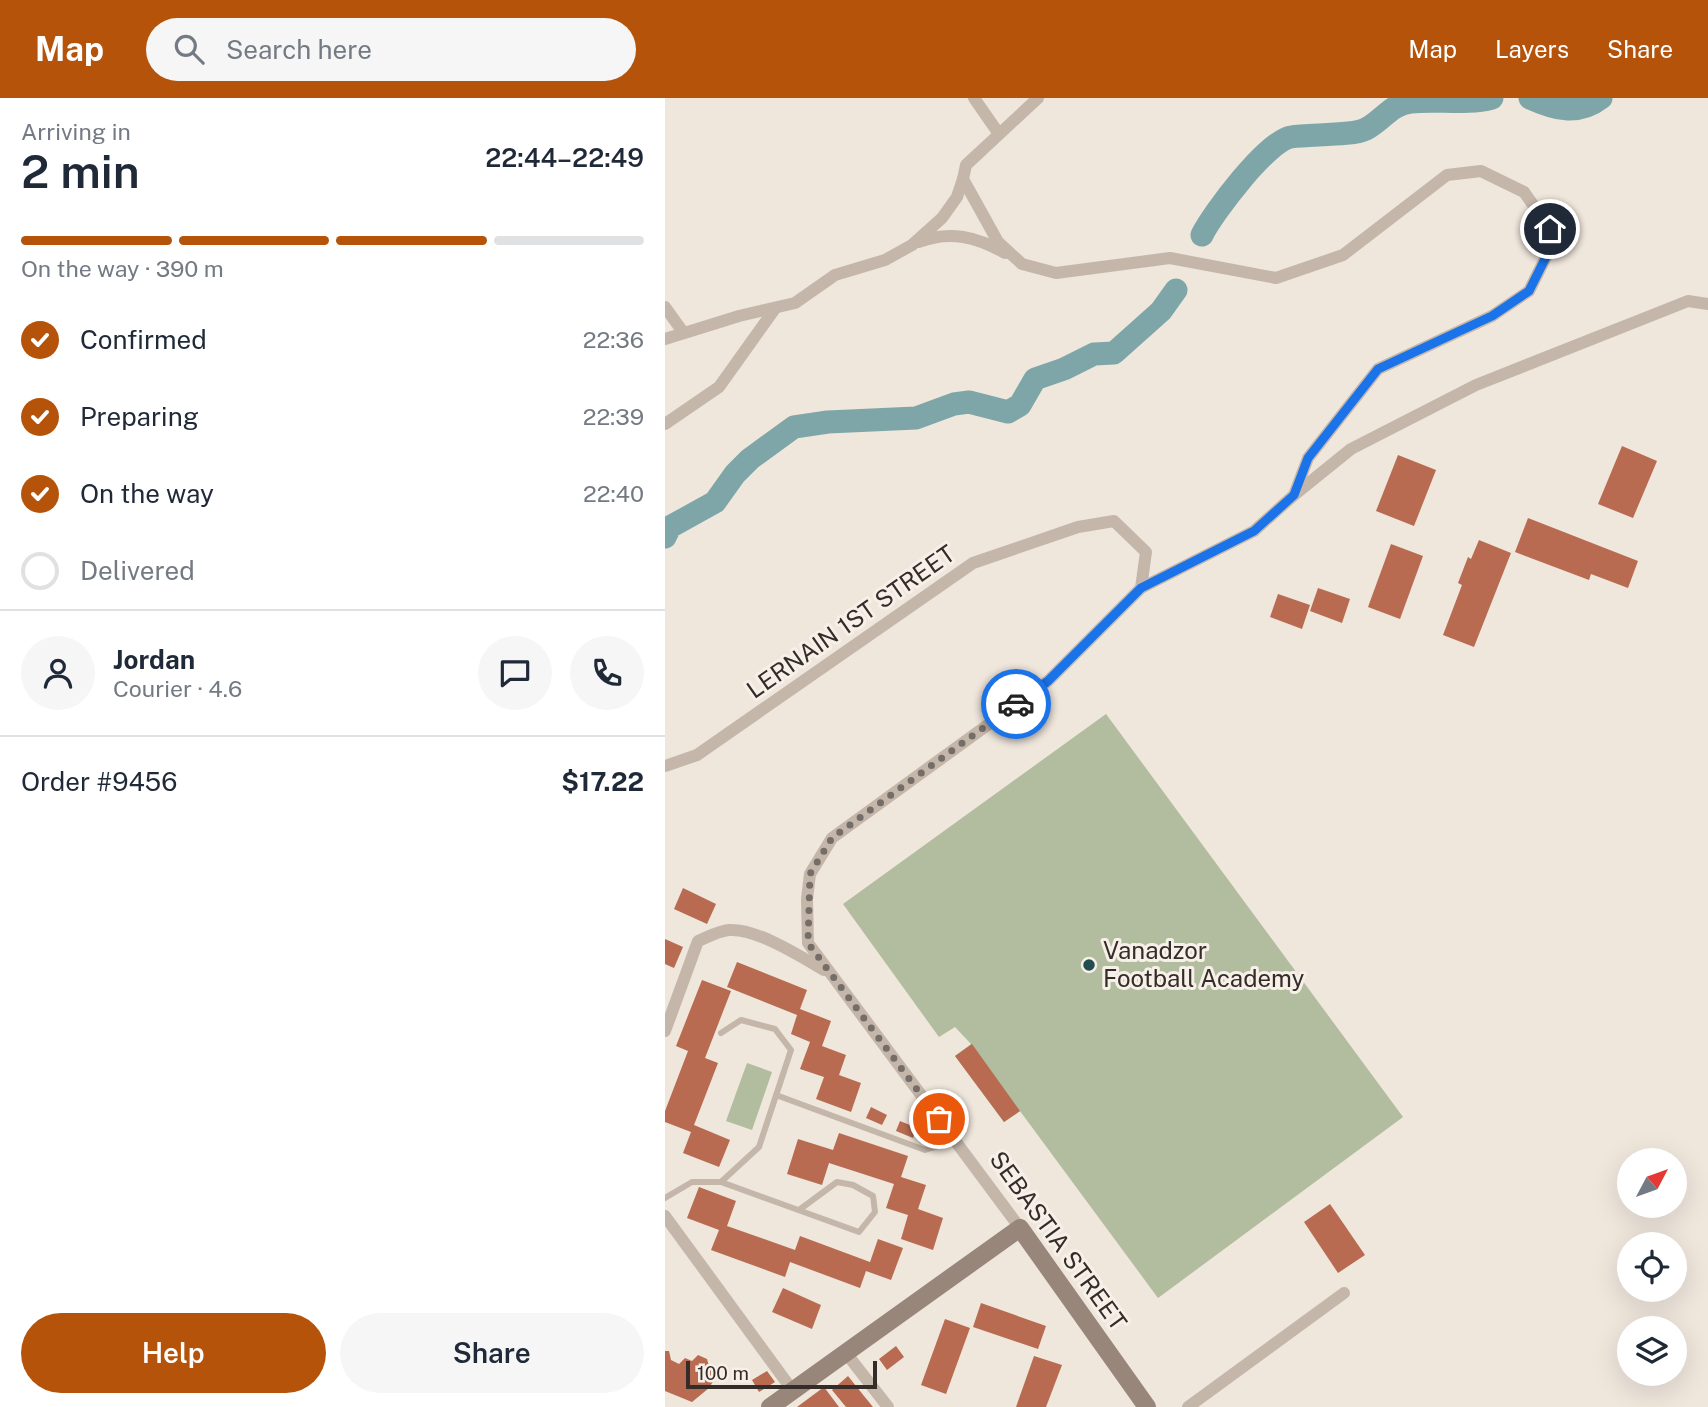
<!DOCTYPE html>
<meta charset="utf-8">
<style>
body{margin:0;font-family:"Public Sans",sans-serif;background:#f6f6f7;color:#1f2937;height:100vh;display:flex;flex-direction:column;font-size:26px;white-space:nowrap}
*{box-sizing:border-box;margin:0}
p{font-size:23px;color:#747a83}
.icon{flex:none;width:38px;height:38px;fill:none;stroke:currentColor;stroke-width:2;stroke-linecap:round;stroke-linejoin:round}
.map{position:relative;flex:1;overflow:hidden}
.drawer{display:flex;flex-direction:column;background:#fff;width:665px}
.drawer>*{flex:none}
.needle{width:46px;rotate:49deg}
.fabs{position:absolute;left:952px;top:1050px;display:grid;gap:14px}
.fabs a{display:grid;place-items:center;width:70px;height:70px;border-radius:50%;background:#fff;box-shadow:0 7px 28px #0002;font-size:35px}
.scale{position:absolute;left:21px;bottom:18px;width:191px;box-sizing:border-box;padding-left:7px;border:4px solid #342c28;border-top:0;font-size:19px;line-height:24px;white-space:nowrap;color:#342c28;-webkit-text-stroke:5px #f7f0e8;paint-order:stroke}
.pin{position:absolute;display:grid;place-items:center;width:60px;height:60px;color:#fff;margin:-30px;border:4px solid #fff;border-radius:50%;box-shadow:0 2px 7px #0007}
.courier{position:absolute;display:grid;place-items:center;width:70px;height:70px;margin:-35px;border:5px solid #1a73e8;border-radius:50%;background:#fff;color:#222;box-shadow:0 2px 9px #0007}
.headline em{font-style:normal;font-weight:600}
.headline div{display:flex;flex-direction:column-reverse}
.headline{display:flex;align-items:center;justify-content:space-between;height:119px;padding:0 21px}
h1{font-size:46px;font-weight:600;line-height:52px}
.bar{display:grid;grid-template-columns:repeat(4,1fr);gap:10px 7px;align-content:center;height:84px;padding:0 21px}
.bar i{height:9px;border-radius:5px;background:#e0e1e3}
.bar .active{background:#b45309}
.bar p{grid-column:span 4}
.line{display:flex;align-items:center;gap:18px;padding:0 21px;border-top:2px solid #e0e1e3}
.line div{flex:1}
.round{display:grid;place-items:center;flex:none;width:74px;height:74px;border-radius:37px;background:#f6f6f7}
ol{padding:0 21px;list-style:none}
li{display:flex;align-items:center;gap:21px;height:77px}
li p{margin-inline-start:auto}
li .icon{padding:7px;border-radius:50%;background:#b45309;color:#fff;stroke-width:4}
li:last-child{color:#747a83}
li i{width:38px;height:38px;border:4px solid #e0e1e3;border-radius:50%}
.cta{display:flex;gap:14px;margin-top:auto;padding:14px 21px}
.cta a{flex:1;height:80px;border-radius:42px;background:#b45309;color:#fff;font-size:28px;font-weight:600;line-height:80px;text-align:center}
.cta a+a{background:#f6f6f7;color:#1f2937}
header{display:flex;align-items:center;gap:42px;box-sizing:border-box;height:98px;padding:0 35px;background:#b45309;color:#fff}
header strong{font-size:33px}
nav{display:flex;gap:38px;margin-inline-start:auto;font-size:24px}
.search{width:490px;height:63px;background:#f6f6f7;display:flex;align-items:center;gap:18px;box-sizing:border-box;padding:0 24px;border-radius:38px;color:#747a83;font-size:26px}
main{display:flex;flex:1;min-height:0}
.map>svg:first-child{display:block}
.green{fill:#b2bc9e}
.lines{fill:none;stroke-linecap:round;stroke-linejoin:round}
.river{stroke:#7ea6a8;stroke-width:23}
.building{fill:#b86b51}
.lane{stroke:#c5b6aa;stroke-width:6}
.street{stroke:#c5b6aa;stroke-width:12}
.secondary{stroke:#99867b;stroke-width:18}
.done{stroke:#756d67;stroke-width:7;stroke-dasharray:0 12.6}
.route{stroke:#1a73e8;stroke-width:9}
.poi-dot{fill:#234d50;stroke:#f7f0e8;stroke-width:2.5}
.labels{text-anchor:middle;stroke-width:6;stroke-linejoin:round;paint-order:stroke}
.street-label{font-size:24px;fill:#342c28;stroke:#f7f0e8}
.poi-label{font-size:24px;fill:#342c28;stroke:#f7f0e8;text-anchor:start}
</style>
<header>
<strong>Map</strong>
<div class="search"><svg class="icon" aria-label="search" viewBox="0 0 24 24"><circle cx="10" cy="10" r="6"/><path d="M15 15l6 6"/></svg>Search here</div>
<nav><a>Map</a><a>Layers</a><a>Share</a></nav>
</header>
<main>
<section class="drawer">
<div class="headline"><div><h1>2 min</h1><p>Arriving in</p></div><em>22:44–22:49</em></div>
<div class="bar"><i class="active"></i><i class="active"></i><i class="active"></i><i></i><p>On the way · 390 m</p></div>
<ol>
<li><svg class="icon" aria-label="check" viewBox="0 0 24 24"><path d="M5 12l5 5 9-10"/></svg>Confirmed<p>22:36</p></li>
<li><svg class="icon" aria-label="check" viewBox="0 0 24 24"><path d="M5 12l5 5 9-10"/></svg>Preparing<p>22:39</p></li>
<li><svg class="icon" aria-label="check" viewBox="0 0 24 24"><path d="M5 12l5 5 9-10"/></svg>On the way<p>22:40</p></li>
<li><i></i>Delivered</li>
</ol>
<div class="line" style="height:126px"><a class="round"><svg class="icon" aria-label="person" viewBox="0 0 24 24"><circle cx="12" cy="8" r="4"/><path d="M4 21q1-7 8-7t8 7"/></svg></a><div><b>Jordan</b><p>Courier · 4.6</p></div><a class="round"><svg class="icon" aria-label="chat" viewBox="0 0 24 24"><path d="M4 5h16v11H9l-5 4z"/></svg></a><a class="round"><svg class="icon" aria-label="phone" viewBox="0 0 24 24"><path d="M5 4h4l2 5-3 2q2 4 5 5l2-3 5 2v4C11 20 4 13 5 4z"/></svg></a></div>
<div class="line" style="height:91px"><div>Order #9456</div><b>$17.22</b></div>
<div class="cta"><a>Help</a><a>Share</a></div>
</section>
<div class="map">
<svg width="1043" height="1309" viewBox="0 0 1043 1309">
<rect width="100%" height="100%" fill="#efe6dc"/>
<!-- green -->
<g class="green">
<path d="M 441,616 L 738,1019 L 493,1200 L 355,1013 L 339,1024 L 290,958 L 306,946 L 290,929 L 274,939 L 178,806 Z"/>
<path d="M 82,965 L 107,974 L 87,1032 L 61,1023 Z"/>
</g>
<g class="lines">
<!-- river -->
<g class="river">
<path d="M 865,0 C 889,11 913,18 936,0"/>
<path d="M 537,137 C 548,115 602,43 626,39 C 644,36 688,38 701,31 C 718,22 726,6 746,4 C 773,1 800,7 827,0"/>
<path d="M 0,439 L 5,429 L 50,404 L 70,376 L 85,361 L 129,329 L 163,324 L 251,320 L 289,306 L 304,304 L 343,314 L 355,307 L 370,281 L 399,271 L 429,256 L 449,255 L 496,213 L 511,192"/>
</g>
</g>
<!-- building -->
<g class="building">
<path d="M 957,348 L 992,363 L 968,420 L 933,406 Z"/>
<path d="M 733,357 L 771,372 L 749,428 L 711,413 Z"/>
<path d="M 863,420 L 973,463 L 963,490 L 926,476 L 924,482 L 850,454 Z"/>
<path d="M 814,442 L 846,455 L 809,549 L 778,537 L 797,487 L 793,485 L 803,459 L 806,461 Z"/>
<path d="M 726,446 L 758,458 L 735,521 L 703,509 Z"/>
<path d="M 653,490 L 685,501 L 677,525 L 645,513 Z"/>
<path d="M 613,496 L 645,507 L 637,531 L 605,519 Z"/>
<path d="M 18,790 L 51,806 L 42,826 L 9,811 Z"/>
<path d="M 0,841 L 18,849 L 9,870 L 0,866 Z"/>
<path d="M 72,864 L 142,892 L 135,911 L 166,923 L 157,948 L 181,957 L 174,977 L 196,985 L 186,1014 L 151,1001 L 159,979 L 135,971 L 145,944 L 126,936 L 132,917 L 62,889 Z"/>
<path d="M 37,882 L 66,893 L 40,960 L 53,965 L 29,1027 L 65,1042 L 54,1069 L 18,1055 L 26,1034 L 0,1024 L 0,1013 L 23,953 L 11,948 Z"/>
<path d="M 307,946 L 355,1013 L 339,1024 L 290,958 Z"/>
<path d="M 206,1009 L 222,1017 L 217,1027 L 201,1020 Z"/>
<path d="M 235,1023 L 252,1030 L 248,1040 L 231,1033 Z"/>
<path d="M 174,1035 L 243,1058 L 236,1079 L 261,1087 L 253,1111 L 278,1120 L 268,1152 L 236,1141 L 243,1117 L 221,1110 L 229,1086 L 164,1065 L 157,1087 L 122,1076 L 133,1041 L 168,1052 Z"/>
<path d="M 34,1089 L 71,1103 L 62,1128 L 130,1152 L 135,1138 L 205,1164 L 213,1141 L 238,1150 L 226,1182 L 201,1173 L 195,1190 L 125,1164 L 120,1179 L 46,1152 L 54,1132 L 22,1120 Z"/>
<path d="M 665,1106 L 700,1157 L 673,1175 L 639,1124 Z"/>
<path d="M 118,1190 L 156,1207 L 147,1231 L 107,1214 Z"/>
<path d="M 316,1205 L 381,1228 L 373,1251 L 308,1229 Z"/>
<path d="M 280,1221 L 305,1230 L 281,1296 L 256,1287 Z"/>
<path d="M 231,1248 L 239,1259 L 222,1272 L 214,1261 Z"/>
<path d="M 0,1253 L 4,1253 L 6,1262 L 14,1266 L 20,1260 L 27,1263 L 33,1257 L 42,1261 L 44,1268 L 54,1274 L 44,1290 L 27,1304 L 0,1293 Z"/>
<path d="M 369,1258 L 397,1267 L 381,1309 L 351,1309 Z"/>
<path d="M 102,1273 L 110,1284 L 94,1294 L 87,1282 Z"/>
<path d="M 183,1278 L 199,1298 L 208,1309 L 181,1309 L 167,1292 Z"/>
<path d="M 159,1289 L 174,1309 L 132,1309 Z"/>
</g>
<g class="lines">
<!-- lane -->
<g class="lane">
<path d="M 111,997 L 260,1052 L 290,1043"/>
<path d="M 56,1084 L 194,1134 L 210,1114 L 208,1098 L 188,1087 L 172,1084 L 134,1112"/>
<path d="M 0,1100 L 27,1084 L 56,1084 L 94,1049 L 126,952 L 110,931 L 76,922 L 56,935"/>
</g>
<!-- street -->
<g class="street">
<path d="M 309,0 L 334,36"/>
<path d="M 254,144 C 285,132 312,139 340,155"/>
<path d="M 0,209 L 18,234"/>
<path d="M 0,241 L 74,218 L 130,205 L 170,177 L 220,162 L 247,147 L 277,120 L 292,99 L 298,81"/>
<path d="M 0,326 L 54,289 L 109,212"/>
<path d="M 629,397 L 686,351 L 811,287 L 1023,203 L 1043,206"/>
<path d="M 0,668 L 32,657 L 308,465 L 413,429 L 449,423 L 481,454 L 476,490"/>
<path d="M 0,933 L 33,843 C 43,839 53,833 64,832 C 91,830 135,858 159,872"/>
<path d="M 0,1118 L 128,1293"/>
<path d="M 355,1130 L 143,845 L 142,801 L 145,776 L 167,740 L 383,583 L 476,490 L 589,433 L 629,397 L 643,360 L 713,271 L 827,218 L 864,193 L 884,153 L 885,131 L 859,94 L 816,73 L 782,77 L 678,157 L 611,180 L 505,160 L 391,175 L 357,166 L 333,144 L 298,81 L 301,67 L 373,0"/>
<path d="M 181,1255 L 223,1309"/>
<path d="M 523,1309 L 679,1195"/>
</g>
<!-- secondary -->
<path class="secondary" d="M 105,1309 L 355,1130 L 482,1309"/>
</g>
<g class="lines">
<!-- done -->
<path class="done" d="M 274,1021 L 143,845 L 145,776 L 167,740 L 351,606"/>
<!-- route -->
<path class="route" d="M 351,606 L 383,583 L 476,490 L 589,433 L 629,397 L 643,360 L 713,271 L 827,218 L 864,193 L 884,153 L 885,131"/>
</g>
<!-- markers -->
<circle class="poi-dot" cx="424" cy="867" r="7"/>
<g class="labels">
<!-- street labels -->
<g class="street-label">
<text transform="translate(186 524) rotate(-35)" y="8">LERNAIN 1ST STREET</text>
<text transform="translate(393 1143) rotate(54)" y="8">SEBASTIA STREET</text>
</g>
<!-- poi labels -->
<g class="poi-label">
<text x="438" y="861">Vanadzor<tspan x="438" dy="28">Football Academy</tspan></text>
</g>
</g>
</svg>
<div class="fabs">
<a><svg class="needle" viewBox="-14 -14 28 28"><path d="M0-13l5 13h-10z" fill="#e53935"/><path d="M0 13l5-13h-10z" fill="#747a83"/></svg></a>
<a><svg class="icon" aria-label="locate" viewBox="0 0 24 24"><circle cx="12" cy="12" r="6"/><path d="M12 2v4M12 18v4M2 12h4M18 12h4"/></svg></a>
<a><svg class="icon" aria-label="layers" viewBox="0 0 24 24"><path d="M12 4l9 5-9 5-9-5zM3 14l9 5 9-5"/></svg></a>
</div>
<div class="scale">100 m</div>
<div class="pin" style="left:274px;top:1021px;background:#ea580c"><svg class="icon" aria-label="bag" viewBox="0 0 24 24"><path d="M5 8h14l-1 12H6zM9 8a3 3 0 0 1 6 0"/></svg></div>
<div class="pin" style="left:885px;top:131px;background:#1f2937"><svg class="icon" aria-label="home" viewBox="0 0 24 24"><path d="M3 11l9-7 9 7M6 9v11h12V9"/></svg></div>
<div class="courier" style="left:351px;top:606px"><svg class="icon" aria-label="car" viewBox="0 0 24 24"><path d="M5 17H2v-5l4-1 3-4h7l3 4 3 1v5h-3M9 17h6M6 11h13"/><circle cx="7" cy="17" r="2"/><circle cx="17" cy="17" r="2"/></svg></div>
</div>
</main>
